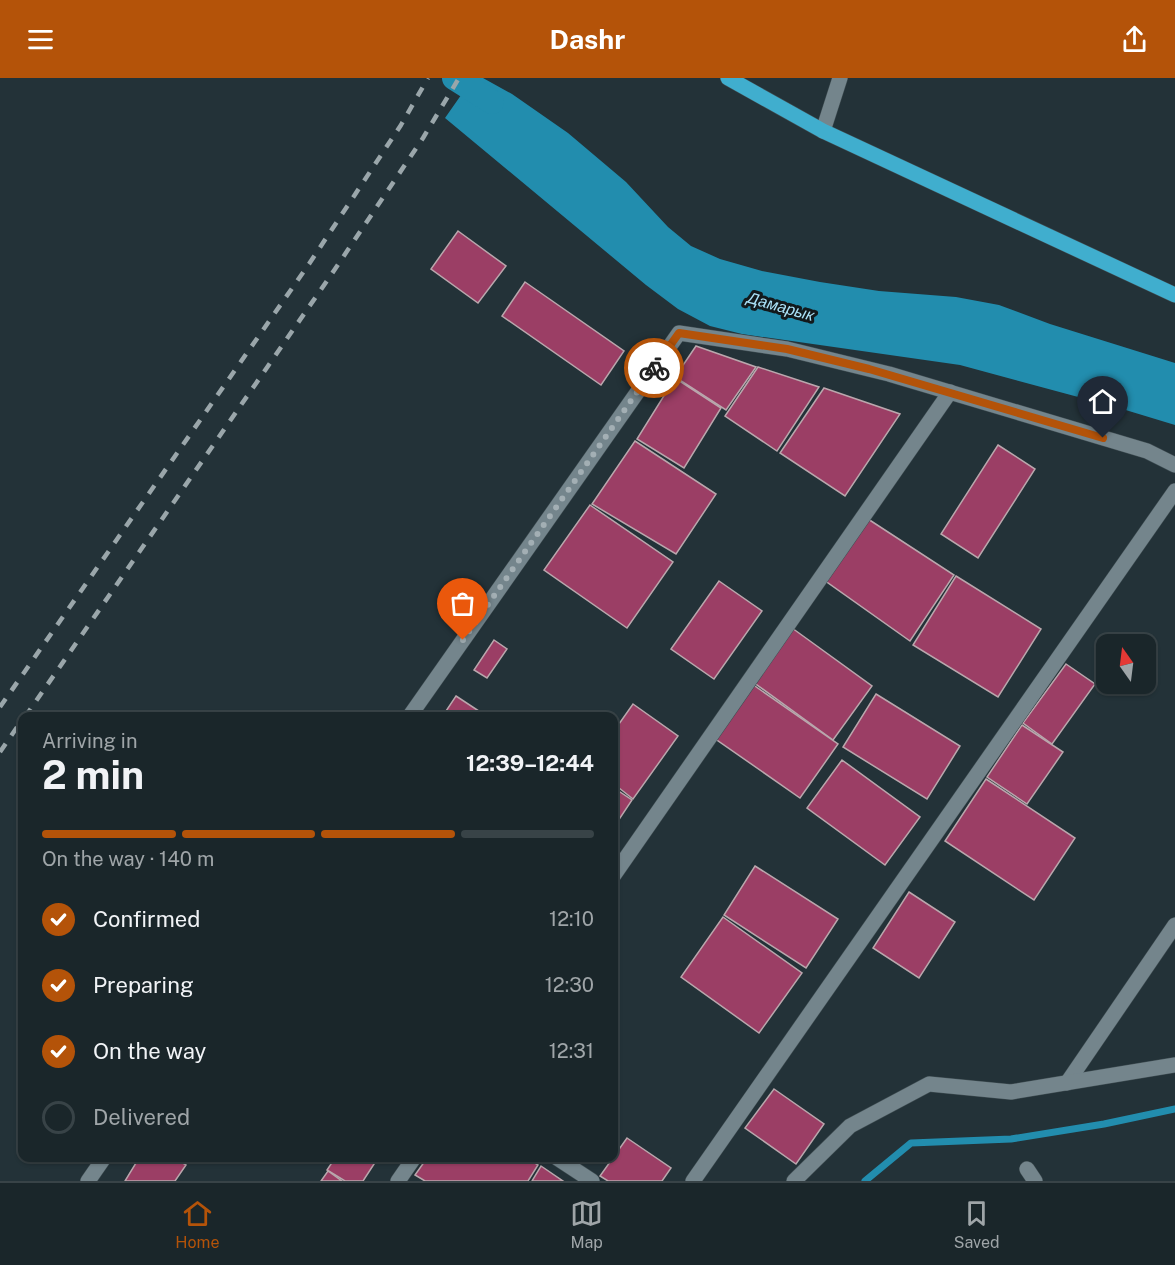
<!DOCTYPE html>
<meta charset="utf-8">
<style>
body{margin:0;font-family:"Public Sans",sans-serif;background:#273236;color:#f1f3f6;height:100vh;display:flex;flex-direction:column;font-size:22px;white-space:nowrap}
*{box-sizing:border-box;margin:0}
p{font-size:20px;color:#9fa5a8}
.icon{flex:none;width:33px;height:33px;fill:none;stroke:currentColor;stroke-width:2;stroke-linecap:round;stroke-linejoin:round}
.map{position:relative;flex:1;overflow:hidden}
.sheet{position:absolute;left:18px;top:634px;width:600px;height:450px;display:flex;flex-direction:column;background:#1a262a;border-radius:12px;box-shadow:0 2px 4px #0004,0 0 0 2px #384347}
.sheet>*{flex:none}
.needle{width:39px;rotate:346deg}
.buttons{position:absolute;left:1096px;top:556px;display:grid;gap:12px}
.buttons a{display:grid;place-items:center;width:60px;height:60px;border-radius:12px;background:#1a262a;box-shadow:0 2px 4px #0004,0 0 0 2px #384347;font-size:30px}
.pin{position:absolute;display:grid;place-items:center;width:51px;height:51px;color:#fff;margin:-62px -26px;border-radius:50% 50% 50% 0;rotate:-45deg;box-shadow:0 0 6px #0007}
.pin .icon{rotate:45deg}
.courier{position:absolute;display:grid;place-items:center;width:60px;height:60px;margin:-30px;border:4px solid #b45309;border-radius:50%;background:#fff;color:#222;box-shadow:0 2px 8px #0007}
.head em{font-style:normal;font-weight:700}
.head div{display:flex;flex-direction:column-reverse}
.head{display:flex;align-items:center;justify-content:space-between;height:102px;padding:0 24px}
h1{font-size:39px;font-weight:700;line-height:45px}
.bar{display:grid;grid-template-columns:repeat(4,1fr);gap:9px 6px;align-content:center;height:72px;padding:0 24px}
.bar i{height:8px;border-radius:4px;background:#384347}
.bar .selected{background:#b45309}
.bar p{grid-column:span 4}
ol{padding:0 24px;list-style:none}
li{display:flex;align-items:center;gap:18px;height:66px}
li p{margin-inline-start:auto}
li .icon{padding:6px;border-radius:50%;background:#b45309;color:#fff;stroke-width:4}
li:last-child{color:#9fa5a8}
li i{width:33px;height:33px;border:3px solid #384347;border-radius:50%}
header{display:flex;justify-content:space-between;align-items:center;height:78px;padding:0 24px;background:#b45309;color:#fff;font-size:27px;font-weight:700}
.menu{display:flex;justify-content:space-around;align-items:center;height:84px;border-top:2px solid #384347;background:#1a262a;font-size:16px;color:#9fa5a8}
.menu a{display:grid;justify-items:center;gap:3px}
.menu .selected{color:#b45309}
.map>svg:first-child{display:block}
.water{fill:#228dae}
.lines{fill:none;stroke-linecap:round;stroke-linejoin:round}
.stream{stroke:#228dae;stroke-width:7}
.canal{stroke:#228dae;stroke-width:24}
.building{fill:#9b3e65;stroke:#baa7ad;stroke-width:1.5}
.minor-casing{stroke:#404e53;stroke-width:16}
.major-casing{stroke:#404e53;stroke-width:16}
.minor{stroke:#74858c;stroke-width:15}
.major{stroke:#40aece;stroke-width:15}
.rail{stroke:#9aa6aa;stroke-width:4.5;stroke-dasharray:10 10;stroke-linecap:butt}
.done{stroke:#a3afb4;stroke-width:6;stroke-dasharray:0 10.8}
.route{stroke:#b45309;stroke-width:8}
.labels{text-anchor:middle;stroke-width:6;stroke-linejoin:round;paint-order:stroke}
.water-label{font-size:16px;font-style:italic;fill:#abe2f8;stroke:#12191c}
</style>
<header><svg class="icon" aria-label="menu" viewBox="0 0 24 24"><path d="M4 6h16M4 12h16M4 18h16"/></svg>Dashr<svg class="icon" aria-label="share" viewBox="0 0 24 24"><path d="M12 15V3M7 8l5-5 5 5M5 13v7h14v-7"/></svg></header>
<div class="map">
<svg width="1175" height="1103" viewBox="0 0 1175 1103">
<rect width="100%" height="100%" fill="#233238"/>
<!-- water -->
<path class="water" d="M 473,0 L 483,0 L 512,16 L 568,55 L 626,104 L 668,149 L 691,168 L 720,181 L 762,193 L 820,204 L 879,213 L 956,219 L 999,227 L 1050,246 L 1175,285 L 1175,347 L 1119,330 L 960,287 L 742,256 L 710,248 L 678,231 L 646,207 L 445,40 Z"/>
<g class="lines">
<!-- stream -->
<path class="stream" d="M 865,1103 L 911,1065 L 1011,1061 L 1104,1046 L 1175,1031"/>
<!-- canal -->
<path class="canal" d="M 454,0 L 492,24"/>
</g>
<!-- building -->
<g class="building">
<path d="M 458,153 L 506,188 L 478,225 L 431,191 Z"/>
<path d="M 525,204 L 624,273 L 601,307 L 502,238 Z"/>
<path d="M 696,268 L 756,289 L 726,332 L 675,299 Z"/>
<path d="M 758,289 L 819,309 L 777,373 L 725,338 Z"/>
<path d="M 675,300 L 721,330 L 684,390 L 637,361 Z"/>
<path d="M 824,310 L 900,336 L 845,418 L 780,375 Z"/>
<path d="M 635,363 L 716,416 L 676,476 L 592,426 Z"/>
<path d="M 998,367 L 1035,391 L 978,480 L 941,456 Z"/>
<path d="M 590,427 L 673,484 L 627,550 L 544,492 Z"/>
<path d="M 868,441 L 954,497 L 910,563 L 824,502 Z"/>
<path d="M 956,498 L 1041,551 L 998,619 L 913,567 Z"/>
<path d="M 719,503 L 762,533 L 714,601 L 671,571 Z"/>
<path d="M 792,550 L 872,608 L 833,662 L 753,604 Z"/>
<path d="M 494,562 L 507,571 L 487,600 L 474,592 Z"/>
<path d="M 1066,586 L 1095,606 L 1052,666 L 1023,645 Z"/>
<path d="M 752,606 L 838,666 L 800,720 L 714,660 Z"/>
<path d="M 876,616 L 960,668 L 927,721 L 843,669 Z"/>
<path d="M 456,618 L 488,639 L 442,639 Z"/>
<path d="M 633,626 L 678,658 L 633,721 L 614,706 L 614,653 Z"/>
<path d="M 1022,647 L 1063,674 L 1027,726 L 987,699 Z"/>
<path d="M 842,682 L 920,739 L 885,787 L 807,730 Z"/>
<path d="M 986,701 L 1075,760 L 1034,822 L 945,763 Z"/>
<path d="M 614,710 L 632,722 L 614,749 Z"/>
<path d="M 755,788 L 838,841 L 806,890 L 724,837 Z"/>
<path d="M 909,814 L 955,844 L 919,900 L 873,870 Z"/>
<path d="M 723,839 L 802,895 L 759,955 L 681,899 Z"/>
<path d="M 774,1011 L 824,1046 L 796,1086 L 745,1050 Z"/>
<path d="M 627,1060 L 671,1090 L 662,1103 L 608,1103 L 600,1098 Z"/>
<path d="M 139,1080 L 175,1080 L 186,1087 L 175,1103 L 125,1103 Z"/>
<path d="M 335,1080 L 378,1080 L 363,1103 L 345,1103 L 327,1092 Z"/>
<path d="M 427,1080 L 527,1080 L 538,1087 L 528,1103 L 425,1103 L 415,1097 Z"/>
<path d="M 541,1088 L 563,1103 L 532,1103 Z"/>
<path d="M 328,1093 L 342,1103 L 321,1103 Z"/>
</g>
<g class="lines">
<defs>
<g id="minor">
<path d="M 823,53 L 840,0"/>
<path d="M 409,639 L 679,255 L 787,271 L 889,296 L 1147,373 L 1175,387"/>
<path d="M 614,797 L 950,314"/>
<path d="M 1067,1005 L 1175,847"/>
<path d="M 557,1080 L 592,1103"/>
<path d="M 1027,1091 L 1035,1103"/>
<path d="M 88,1103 L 104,1080"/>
<path d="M 398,1103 L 414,1080"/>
<path d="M 693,1103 L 1175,413"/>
<path d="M 794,1103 L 850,1048 L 929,1006 L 1011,1014 L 1175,987"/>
</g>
<path id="major" d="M 728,0 L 823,53 L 1175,217"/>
</defs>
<!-- minor casing -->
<use href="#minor" class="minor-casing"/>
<!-- major casing -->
<use href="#major" class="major-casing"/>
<!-- minor -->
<use href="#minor" class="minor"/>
<!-- major -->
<use href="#major" class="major"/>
<!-- rail -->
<g class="rail">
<path d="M 0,629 L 309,186 L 401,47 L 428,0"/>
<path d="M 25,639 L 331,197 L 423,60 L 459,0"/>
<path d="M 0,674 L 22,642"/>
</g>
</g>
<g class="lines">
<!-- done -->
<path class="done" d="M 463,562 L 654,290"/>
<!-- route -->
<path class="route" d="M 654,290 L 679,255 L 787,271 L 869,291 L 1103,360"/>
</g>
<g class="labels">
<!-- water labels -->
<g class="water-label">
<text transform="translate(781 228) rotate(16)" y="6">Дамарык</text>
</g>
</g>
</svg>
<div class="buttons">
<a><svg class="needle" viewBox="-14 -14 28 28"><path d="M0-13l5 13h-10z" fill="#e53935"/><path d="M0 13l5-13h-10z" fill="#9fa5a8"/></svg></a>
</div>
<div class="pin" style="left:463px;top:562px;background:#ea580c"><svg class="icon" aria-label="bag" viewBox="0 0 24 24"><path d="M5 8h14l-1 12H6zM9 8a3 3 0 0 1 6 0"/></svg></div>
<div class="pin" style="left:1103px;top:360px;background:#1f2937"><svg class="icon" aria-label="home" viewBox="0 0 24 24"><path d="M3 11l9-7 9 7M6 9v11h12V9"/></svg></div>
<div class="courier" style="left:654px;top:290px"><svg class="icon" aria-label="bike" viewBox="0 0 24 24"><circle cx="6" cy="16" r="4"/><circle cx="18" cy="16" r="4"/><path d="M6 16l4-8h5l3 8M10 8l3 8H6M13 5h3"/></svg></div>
<section class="sheet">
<div class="head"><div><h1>2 min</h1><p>Arriving in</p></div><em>12:39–12:44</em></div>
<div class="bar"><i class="selected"></i><i class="selected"></i><i class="selected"></i><i></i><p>On the way · 140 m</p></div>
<ol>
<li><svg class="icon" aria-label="check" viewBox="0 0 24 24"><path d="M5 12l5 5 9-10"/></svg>Confirmed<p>12:10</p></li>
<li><svg class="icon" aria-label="check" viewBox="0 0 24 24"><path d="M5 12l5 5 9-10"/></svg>Preparing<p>12:30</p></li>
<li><svg class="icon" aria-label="check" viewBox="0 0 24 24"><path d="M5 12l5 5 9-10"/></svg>On the way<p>12:31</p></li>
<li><i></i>Delivered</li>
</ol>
</section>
</div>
<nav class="menu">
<a class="selected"><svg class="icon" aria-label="home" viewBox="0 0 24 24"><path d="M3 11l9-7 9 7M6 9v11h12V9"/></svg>Home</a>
<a><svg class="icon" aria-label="map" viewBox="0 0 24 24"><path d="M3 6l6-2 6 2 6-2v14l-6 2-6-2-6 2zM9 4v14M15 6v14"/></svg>Map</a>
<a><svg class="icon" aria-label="saved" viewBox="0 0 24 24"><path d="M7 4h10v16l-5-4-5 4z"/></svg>Saved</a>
</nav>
